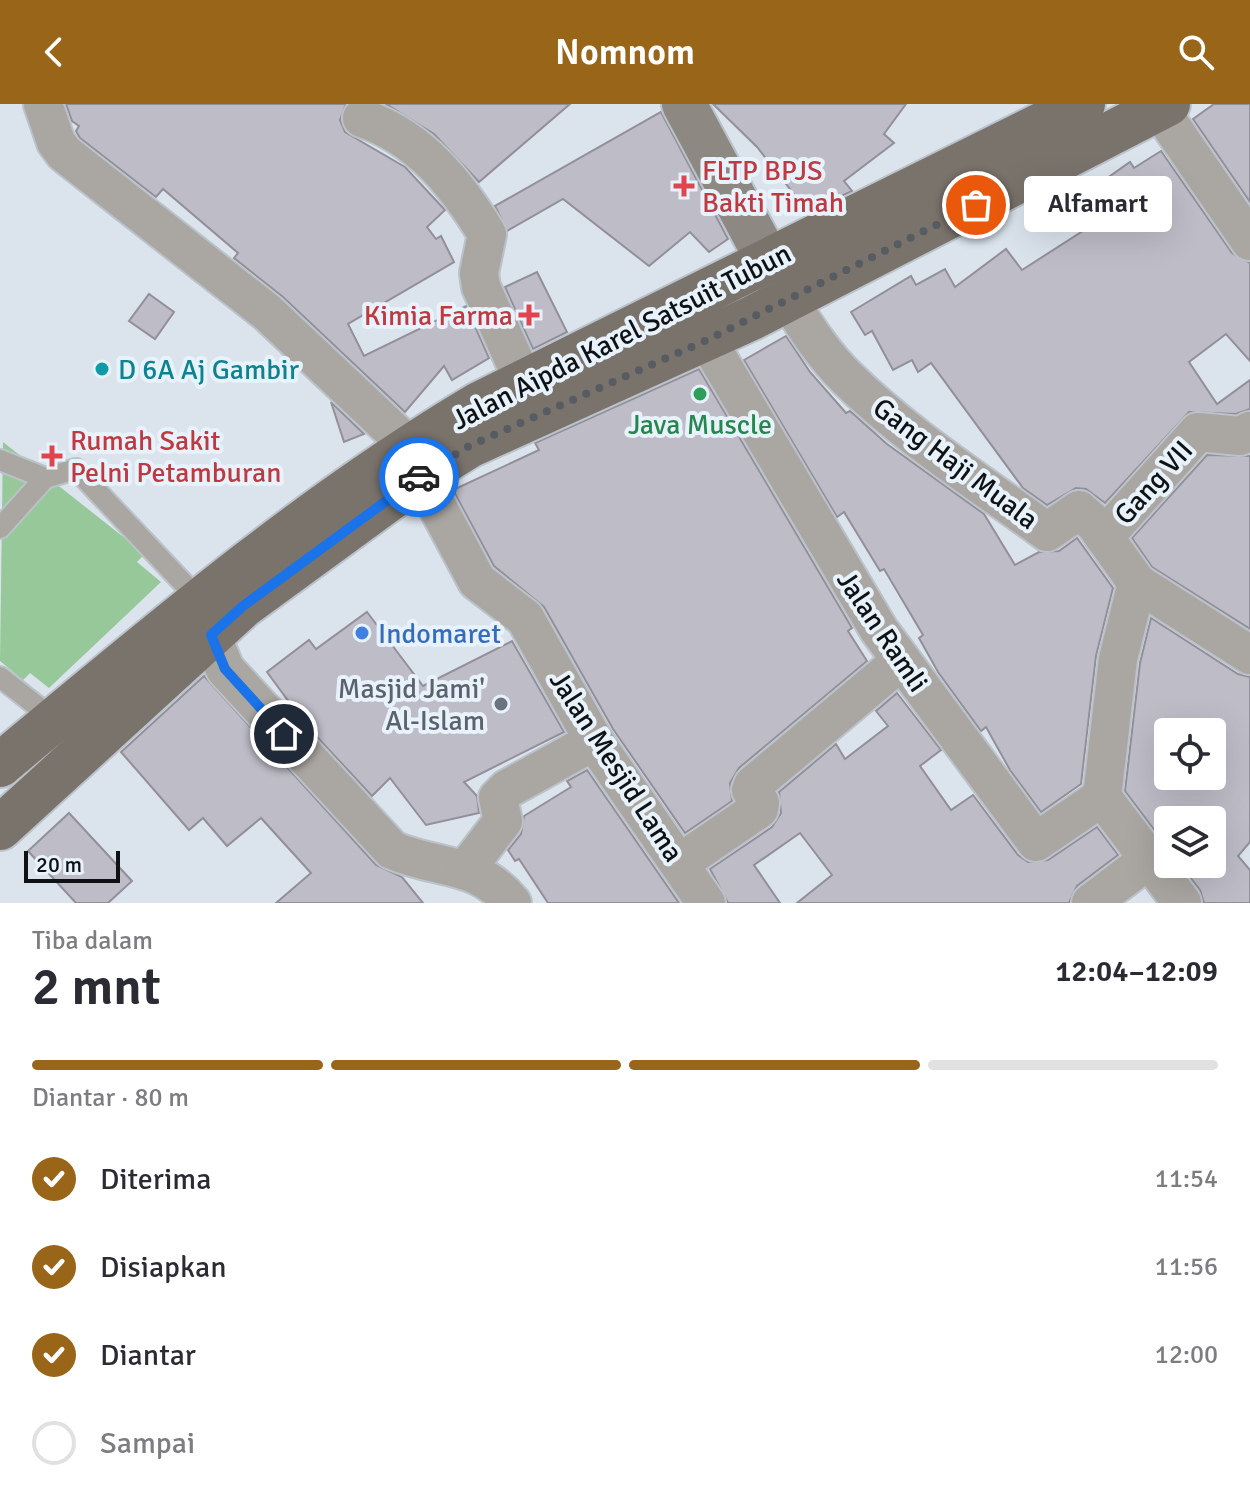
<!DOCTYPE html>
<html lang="id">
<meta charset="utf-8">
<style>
body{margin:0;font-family:Signika,sans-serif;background:#f7f7f7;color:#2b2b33;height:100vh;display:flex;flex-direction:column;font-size:30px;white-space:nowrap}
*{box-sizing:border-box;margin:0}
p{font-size:26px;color:#7c7c81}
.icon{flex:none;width:44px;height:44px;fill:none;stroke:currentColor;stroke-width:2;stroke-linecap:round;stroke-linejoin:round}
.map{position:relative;height:799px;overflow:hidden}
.drawer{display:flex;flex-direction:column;background:#fff;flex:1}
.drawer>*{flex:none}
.controls{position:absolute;left:1154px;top:614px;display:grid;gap:16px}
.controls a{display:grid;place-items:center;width:72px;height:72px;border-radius:8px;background:#fff;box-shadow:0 8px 32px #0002;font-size:40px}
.scale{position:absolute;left:24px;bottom:20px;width:96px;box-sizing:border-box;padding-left:8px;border:4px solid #0f1215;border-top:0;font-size:22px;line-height:28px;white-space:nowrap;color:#0f1215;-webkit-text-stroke:6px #e8f2fb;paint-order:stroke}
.pin{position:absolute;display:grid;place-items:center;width:68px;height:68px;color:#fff;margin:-34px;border:4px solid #fff;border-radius:50%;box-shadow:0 2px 8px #0007}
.courier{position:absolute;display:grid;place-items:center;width:80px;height:80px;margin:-40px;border:6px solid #1a73e8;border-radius:50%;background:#fff;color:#222;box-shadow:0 2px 10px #0007}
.bubble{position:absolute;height:56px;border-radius:8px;background:#fff;box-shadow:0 8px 32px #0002;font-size:26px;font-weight:600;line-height:56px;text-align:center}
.summary em{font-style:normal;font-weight:600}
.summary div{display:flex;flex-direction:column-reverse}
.summary{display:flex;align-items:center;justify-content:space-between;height:136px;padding:0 32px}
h1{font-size:52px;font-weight:600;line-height:60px}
.bar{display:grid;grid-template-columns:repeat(4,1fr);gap:12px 8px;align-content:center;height:96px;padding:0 32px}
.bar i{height:10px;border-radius:6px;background:#e1e1e2}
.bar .active{background:#986519}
.bar p{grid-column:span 4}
ol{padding:0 32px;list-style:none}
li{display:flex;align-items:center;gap:24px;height:88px}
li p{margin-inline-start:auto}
li .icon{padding:8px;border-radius:50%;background:#986519;color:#fff;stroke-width:4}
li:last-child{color:#7c7c81}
li i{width:44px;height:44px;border:4px solid #e1e1e2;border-radius:50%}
header{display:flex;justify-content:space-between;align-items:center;height:104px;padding:0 32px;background:#986519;color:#fff;font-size:36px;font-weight:600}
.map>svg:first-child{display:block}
.green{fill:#97c899}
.building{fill:#bebcc7;stroke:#928f9a;stroke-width:2;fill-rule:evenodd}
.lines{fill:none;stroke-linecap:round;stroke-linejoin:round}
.lane-casing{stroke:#bac2ca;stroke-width:24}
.street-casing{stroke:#bac2ca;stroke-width:42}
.secondary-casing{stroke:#bac2ca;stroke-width:48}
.primary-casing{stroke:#bac2ca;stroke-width:48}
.lane{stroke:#aaa6a2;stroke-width:20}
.street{stroke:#aaa6a2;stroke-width:38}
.secondary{stroke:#8e8882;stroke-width:44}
.primary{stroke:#7a736c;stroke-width:44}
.done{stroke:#565c61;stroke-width:8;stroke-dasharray:0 14.4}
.route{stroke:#1a73e8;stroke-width:10}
.health-dot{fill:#e0444e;stroke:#e8f2fb;stroke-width:3}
.culture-dot{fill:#0f9aa8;stroke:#e8f2fb;stroke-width:3}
.leisure-dot{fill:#2e9e5b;stroke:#e8f2fb;stroke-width:3}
.shop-dot{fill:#3f7fe0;stroke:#e8f2fb;stroke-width:3}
.worship-dot{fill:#6b7280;stroke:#e8f2fb;stroke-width:3}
.labels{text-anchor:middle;stroke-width:8;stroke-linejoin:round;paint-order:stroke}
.health-label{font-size:28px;fill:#be3a42;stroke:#e8f2fb;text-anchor:start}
.street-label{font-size:28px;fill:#0f1215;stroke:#e8f2fb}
.culture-label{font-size:28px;fill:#0d838f;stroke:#e8f2fb;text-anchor:start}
.leisure-label{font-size:28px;fill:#27864d;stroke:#e8f2fb}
.shop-label{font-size:28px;fill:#366cbe;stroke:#e8f2fb;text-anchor:start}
.worship-label{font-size:28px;fill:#5b616d;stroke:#e8f2fb;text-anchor:end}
</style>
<header><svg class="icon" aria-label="back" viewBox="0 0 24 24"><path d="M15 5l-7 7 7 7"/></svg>Nomnom<svg class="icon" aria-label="search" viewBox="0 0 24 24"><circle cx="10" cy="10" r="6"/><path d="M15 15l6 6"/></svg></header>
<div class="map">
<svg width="1250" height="799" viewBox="0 0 1250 799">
<rect width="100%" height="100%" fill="#dbe4ed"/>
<!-- green -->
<path class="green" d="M 3,338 L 145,450 L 137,458 L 161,478 L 49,584 L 30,569 L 23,576 L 0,557 Z"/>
<!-- building -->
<g class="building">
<path d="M 66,0 L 346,0 L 340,16 L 345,28 L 405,63 L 445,106 L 427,123 L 436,135 L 441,132 L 454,158 L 348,220 L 364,252 L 466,202 L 489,254 L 452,276 L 444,262 L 405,308 L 283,193 L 234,154 L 238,149 L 163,85 L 156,93 L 80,34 L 76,27 L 79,22 L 72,17 Z"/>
<path d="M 386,0 L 570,0 L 479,78 L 434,30 Z"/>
<path d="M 713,0 L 906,0 L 884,30 L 894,39 L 844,77 L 852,87 L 808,108 L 757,43 Z"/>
<path d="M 1214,0 L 1250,0 L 1250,98 L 1193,15 Z"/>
<path d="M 661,8 L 728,135 L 709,148 L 690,128 L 649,162 L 563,95 L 507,127 L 495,102 Z"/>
<path d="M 1161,47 L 1232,149 L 1250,159 L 1250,257 L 1226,230 L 1189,258 L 1217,300 L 1250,276 L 1250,305 L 1236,310 L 1189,308 L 1105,399 L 1086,385 L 1076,384 L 1047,401 L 1023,384 L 931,259 L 918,268 L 912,256 L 893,266 L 872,227 L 865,231 L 851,208 L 911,172 L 916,181 L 945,165 L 955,183 L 1006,145 L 1022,166 L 1089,123 L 1072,99 L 1130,58 L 1134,64 Z"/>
<path d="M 537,168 L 567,228 L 533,245 L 505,183 Z"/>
<path d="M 149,190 L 174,208 L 155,235 L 129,217 Z"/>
<path d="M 786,232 L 810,268 L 846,309 L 850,307 L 887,340 L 984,410 L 1015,461 L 1039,448 L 1059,447 L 1077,434 L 1113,484 L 1096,552 L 1081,680 L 1041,708 L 1010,666 L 986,623 L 981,627 L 938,568 L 919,534 L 923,531 L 884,465 L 880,467 L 844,408 L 837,413 L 744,256 Z"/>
<path d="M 699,265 L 852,524 L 848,527 L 867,557 L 739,664 L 730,679 L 732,697 L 685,729 L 613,625 L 544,503 L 494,462 L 453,386 L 539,346 L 535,339 Z"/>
<path d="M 331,298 L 364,330 L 344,338 Z"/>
<path d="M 1207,351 L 1250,352 L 1250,525 L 1152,463 L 1132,434 Z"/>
<path d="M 367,508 L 423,582 L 512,537 L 564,628 L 464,678 L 477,692 L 479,709 L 426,721 L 390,674 L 372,692 L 306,621 L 267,568 L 309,536 L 316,545 Z"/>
<path d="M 1151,514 L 1238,570 L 1250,573 L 1250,738 L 1238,752 L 1250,766 L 1250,799 L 1204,799 L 1200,786 L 1180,760 L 1212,760 L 1212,716 L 1168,716 L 1168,744 L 1125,687 L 1140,559 ZM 1168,628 L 1212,628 L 1212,672 L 1168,672 Z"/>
<path d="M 204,572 L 376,761 L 402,773 L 423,799 L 276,799 L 311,769 L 261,714 L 227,742 L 203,714 L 189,726 L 121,648 Z"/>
<path d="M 897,589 L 941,646 L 920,662 L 951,706 L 973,691 L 1018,751 L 1028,758 L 1048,756 L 1097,723 L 1118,751 L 1077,782 L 1069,799 L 797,799 L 832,771 L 800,729 L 754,761 L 780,799 L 728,799 L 710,765 L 772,723 L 781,709 L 779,688 L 836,640 L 845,655 L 888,622 L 876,607 Z"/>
<path d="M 587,666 L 679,799 L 548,799 L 519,755 L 515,757 L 508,746 L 521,730 L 524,712 L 571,683 L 567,677 Z"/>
<path d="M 69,709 L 132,777 L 108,799 L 76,799 L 28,747 Z"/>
</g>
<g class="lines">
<defs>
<g id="lane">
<path d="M 0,356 L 45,374 L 76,365 L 186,482 L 191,503"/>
<path d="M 0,424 L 45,374"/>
<path d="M 0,573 L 56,617"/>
</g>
<g id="street">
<path d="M 43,0 L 56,38 L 64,49 L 268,209 L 409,342"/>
<path d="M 1160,6 L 1250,137"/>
<path d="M 362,14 C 420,34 456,79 487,130 L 479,169 L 481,183 L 525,280"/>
<path d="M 788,195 C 805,222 823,251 847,274 C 906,332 980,379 1047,428 L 1079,406 L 1095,420 L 1137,479 L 1250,551"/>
<path d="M 707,236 L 879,526 L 1036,738 L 1102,693"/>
<path d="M 421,372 L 477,477 L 525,514 L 594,637 L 706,799"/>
<path d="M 1104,433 L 1198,328 L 1240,332 L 1250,327"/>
<path d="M 1137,479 L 1118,555 L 1102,693 L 1182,799"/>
<path d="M 195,509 L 211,531 L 225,565 L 392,746 C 437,766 477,756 512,799"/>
<path d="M 680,759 L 759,705 L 760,699 L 751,686 L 753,681 L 901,557"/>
<path d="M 466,765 L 503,717 L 498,694 L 507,685 L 594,637"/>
<path d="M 1091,799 L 1148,756"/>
</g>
<path id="secondary" d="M 684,0 L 785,188"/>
<g id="primary">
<path d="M 0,661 C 154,533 307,402 479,300 L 1083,0"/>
<path d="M 0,724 L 243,502 L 421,372 L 469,342 L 752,214 L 1168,0"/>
</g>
</defs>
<!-- lane casing -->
<use href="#lane" class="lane-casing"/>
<!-- street casing -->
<use href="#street" class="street-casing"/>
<!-- secondary casing -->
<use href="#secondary" class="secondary-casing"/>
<!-- primary casing -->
<use href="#primary" class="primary-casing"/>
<!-- lane -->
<use href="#lane" class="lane"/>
<!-- street -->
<use href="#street" class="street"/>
<!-- secondary -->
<use href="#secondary" class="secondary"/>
<!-- primary -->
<use href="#primary" class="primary"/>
</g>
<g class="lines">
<!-- done -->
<path class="done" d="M 419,373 L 469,342 L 707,236 L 976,101"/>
<!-- route -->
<path class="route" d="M 284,630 L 225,565 L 211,531 L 243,502 L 419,373"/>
</g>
<!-- markers -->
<g class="health-dot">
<path d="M680 70h8v8h8v8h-8v8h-8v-8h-8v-8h8z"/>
<path d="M525 199h8v8h8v8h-8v8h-8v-8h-8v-8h8z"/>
<path d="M48 340h8v8h8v8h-8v8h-8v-8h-8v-8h8z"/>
</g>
<circle class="culture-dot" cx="102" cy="265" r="8"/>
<circle class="leisure-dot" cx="700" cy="290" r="8"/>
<circle class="shop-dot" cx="362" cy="529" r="8"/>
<circle class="worship-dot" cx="501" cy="600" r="8"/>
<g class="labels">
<!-- health labels -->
<g class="health-label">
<text x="702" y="76">FLTP BPJS<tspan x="702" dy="32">Bakti Timah</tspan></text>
<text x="513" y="221" text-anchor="end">Kimia Farma</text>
<text x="70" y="346">Rumah Sakit<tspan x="70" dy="32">Pelni Petamburan</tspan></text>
</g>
<!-- street labels -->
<g class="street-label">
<text transform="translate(621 232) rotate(-27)" y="10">Jalan Aipda Karel Satsuit Tubun</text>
<text transform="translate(956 359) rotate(37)" y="10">Gang Haji Muala</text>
<text transform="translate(1153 378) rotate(-48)" y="10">Gang VII</text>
<text transform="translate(883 527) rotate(56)" y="10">Jalan Ramli</text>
<text transform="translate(617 662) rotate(57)" y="10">Jalan Mesjid Lama</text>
</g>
<!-- culture labels -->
<g class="culture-label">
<text x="118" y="275">D 6A Aj Gambir</text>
</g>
<!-- leisure labels -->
<g class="leisure-label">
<text x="700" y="330">Java Muscle</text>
</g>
<!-- shop labels -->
<g class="shop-label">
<text x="378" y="539">Indomaret</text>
</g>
<!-- worship labels -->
<g class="worship-label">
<text x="485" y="594">Masjid Jami'<tspan x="485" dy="32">Al-Islam</tspan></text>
</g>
</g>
</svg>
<div class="controls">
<a><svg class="icon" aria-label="locate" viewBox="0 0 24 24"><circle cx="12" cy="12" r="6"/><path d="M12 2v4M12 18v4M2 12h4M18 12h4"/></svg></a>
<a><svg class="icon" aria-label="layers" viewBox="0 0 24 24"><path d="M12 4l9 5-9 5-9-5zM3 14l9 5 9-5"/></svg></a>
</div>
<div class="scale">20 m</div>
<div class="pin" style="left:976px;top:101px;background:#ea580c"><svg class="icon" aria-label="bag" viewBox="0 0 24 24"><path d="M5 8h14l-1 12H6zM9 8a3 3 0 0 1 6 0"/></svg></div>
<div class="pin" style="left:284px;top:630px;background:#1f2937"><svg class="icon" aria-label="home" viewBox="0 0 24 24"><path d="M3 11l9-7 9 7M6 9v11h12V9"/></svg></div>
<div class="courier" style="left:419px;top:373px"><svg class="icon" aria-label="car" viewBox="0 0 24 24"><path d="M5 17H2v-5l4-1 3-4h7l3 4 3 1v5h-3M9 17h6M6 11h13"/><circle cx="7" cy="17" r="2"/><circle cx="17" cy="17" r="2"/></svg></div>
<div class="bubble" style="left:1024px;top:72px;width:148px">Alfamart</div>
</div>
<section class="drawer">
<div class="summary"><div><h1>2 mnt</h1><p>Tiba dalam</p></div><em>12:04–12:09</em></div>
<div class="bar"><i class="active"></i><i class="active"></i><i class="active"></i><i></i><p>Diantar · 80 m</p></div>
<ol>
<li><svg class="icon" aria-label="check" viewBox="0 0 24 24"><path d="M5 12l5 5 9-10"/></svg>Diterima<p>11:54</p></li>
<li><svg class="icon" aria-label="check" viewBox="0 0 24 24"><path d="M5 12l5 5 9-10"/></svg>Disiapkan<p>11:56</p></li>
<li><svg class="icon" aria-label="check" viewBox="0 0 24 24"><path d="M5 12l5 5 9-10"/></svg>Diantar<p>12:00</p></li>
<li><i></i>Sampai</li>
</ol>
</section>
